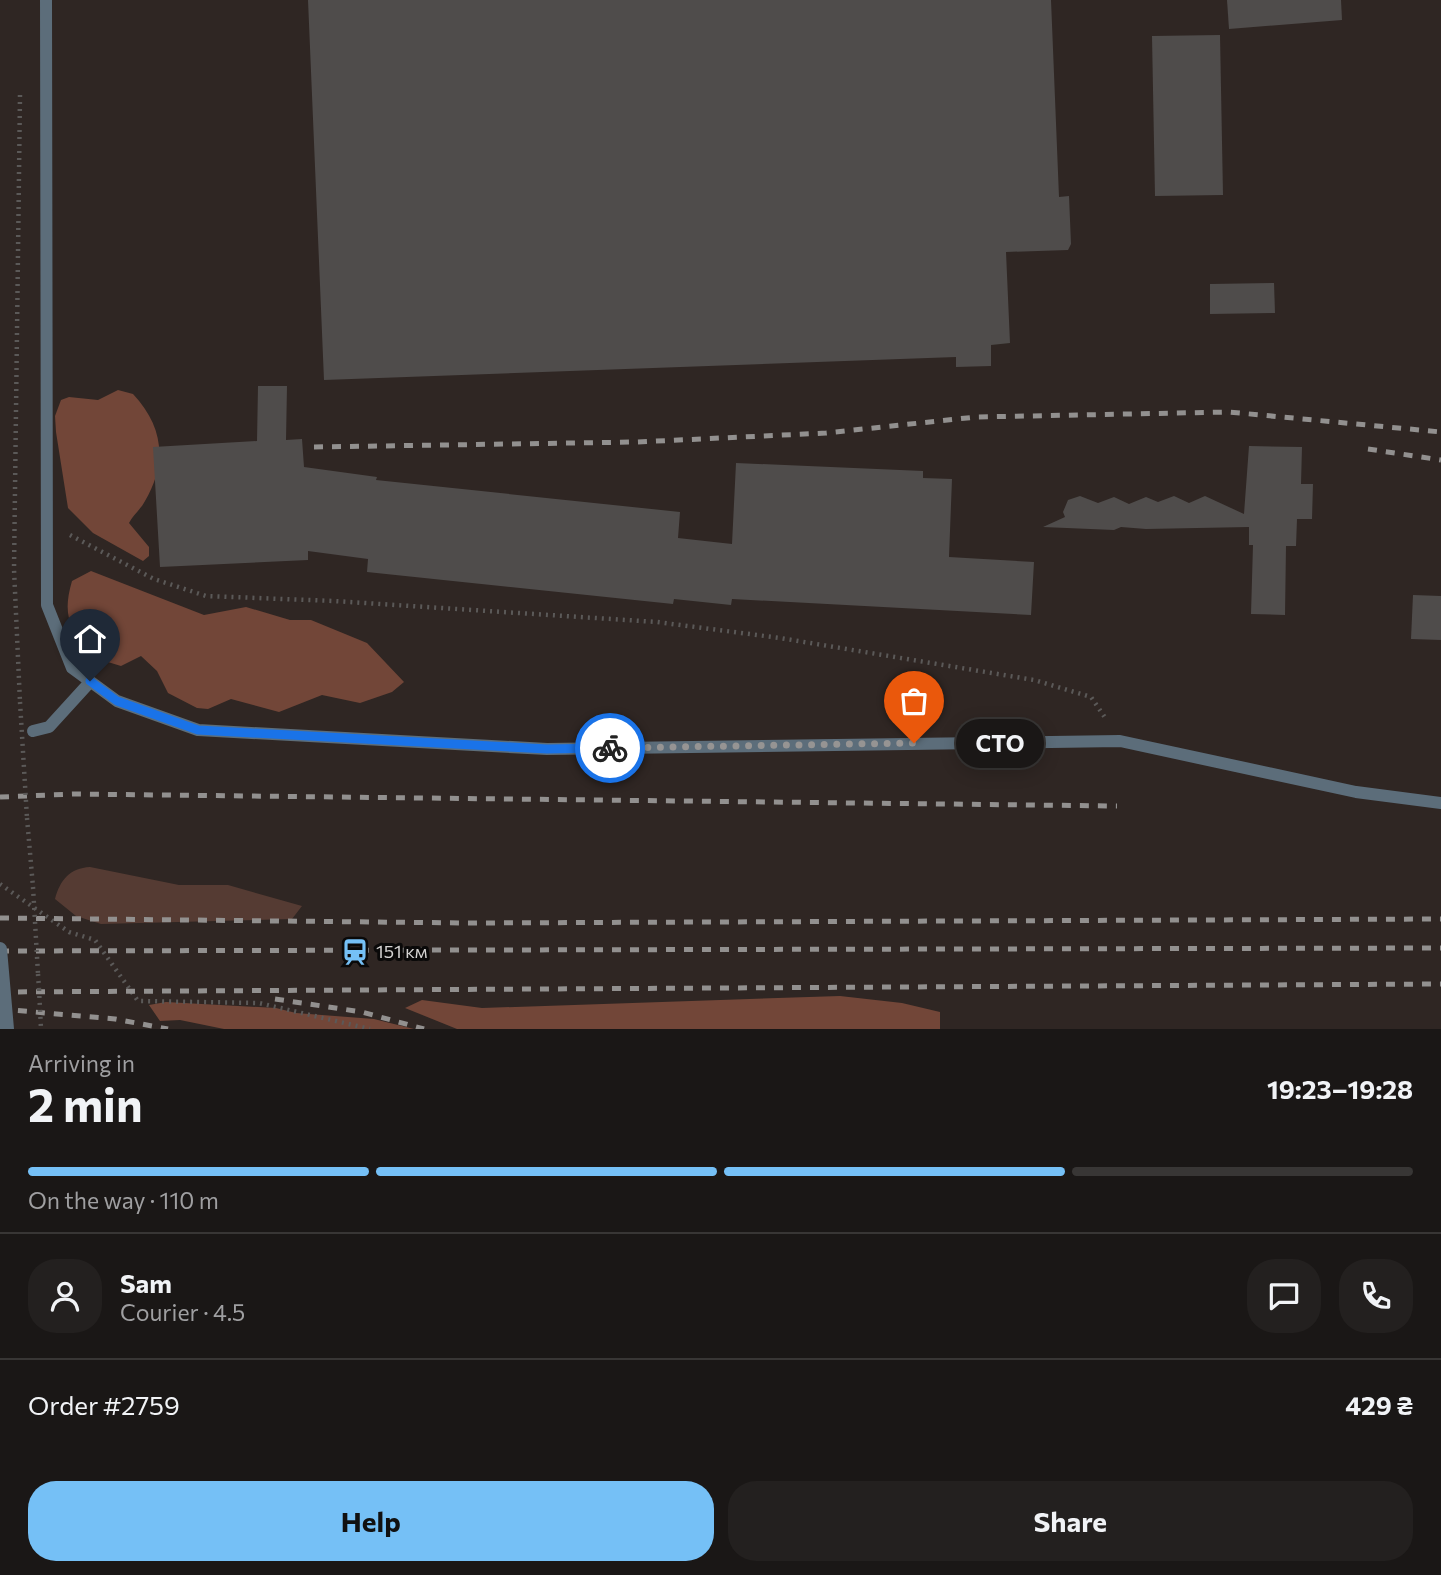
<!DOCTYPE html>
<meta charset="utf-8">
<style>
body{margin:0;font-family:Commissioner,sans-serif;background:#23201f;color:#f1f3f6;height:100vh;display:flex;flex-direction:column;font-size:26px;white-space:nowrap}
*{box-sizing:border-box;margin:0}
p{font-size:23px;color:#9f9fa1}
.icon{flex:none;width:38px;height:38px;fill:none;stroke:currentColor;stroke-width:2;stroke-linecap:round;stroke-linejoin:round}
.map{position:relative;height:1029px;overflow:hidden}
.drawer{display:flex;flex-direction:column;background:#1a1716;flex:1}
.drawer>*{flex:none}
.pin{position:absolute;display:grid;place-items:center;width:60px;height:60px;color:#fff;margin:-72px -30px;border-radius:50% 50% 50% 0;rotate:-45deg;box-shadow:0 0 7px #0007}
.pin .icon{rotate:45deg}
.courier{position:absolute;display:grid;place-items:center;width:70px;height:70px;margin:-35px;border:5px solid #1a73e8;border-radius:50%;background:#fff;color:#222;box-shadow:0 2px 9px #0007}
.bubble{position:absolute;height:49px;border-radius:24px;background:#1a1716;box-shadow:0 4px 18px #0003,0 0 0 2px #383635;font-size:23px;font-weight:700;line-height:49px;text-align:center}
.summary em{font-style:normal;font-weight:700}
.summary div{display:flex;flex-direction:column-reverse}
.summary{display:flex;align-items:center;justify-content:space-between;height:119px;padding:0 28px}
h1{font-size:46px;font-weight:700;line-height:52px}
.bar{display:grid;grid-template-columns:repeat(4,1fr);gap:10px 7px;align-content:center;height:84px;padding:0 28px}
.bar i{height:9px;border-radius:5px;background:#383635}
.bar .on{background:#75c0f6}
.bar p{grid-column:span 4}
.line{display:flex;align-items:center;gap:18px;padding:0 28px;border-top:2px solid #383635}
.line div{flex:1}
.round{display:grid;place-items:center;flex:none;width:74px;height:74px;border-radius:28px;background:#23201f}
.button{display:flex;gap:14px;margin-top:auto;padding:14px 28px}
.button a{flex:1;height:80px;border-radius:28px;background:#75c0f6;color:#111;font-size:28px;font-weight:700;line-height:80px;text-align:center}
.button a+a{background:#23201f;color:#f1f3f6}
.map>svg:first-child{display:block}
.built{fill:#2f2623}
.green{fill:#553b33}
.forest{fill:#724638}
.building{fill:#4f4c4b}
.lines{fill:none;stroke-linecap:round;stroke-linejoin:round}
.path{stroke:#5b5958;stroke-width:4.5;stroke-dasharray:2 5;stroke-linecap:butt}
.service{stroke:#5c6d7a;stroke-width:12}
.rail{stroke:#92908f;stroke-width:5;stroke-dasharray:9 9;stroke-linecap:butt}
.path-bridge{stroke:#5b5958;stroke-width:4.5;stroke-dasharray:2 5;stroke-linecap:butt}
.minor-bridge{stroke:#5c6d7a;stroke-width:14}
.done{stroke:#969493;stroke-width:7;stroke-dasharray:0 12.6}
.route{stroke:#1a73e8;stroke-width:9}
.labels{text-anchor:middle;stroke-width:6;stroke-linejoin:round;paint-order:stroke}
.poi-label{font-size:18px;fill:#d5d3d2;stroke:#0a0909;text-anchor:start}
</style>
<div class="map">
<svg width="1441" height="1029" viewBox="0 0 1441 1029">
<rect width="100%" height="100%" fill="#221f1e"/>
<!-- built -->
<rect class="built" x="0" y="0" width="1441" height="1029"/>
<!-- green -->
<path class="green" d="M 90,867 L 179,885 L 228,885 L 302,906 L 292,919 L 101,924 L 76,916 L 55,899 C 60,880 70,868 90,867 Z"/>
<!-- forest -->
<g class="forest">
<path d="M 118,390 L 133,394 C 163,426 168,462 145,501 C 141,509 133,515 129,523 L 149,547 L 149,556 L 143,561 L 93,533 L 68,508 L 56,432 L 55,416 L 61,400 L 69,397 L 98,400 Z"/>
<path d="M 91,571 L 204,615 L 246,607 L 290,620 L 311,620 L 367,643 L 404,682 L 392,692 L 360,703 L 322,695 L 279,712 L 231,699 L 208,709 L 197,708 L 168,693 L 157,671 L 141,656 L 121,666 L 88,656 C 70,627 62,615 72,581 Z"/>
<path d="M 840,996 L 902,1003 L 940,1012 L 940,1029 L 457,1029 L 405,1008 L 422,1000 L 482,1008 Z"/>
<path d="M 166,1002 L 276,1008 L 296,1013 L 374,1019 L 414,1029 L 224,1029 L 180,1020 L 160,1021 L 149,1005 Z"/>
</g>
<!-- building -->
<g class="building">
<path d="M 308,0 L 1051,0 L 1059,197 L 1069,196 L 1071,244 L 1068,250 L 1006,252 L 1010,343 L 991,345 L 991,366 L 956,367 L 956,357 L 324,380 Z"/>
<path d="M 1227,0 L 1341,0 L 1342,20 L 1229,29 Z"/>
<path d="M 1220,35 L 1223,195 L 1155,196 L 1152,36 Z"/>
<path d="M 1274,283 L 1275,313 L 1210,314 L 1210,284 Z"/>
<path d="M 258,386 L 287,386 L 286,440 L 302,439 L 304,467 L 377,477 L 376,480 L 680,512 L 678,538 L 732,544 L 736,463 L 923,471 L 923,478 L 952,479 L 949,557 L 1034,562 L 1031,615 L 732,599 L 731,605 L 674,599 L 673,604 L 367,572 L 368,559 L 308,551 L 308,560 L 160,567 L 153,447 L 257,441 Z"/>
<path d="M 1249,446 L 1302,447 L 1301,484 L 1313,484 L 1312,519 L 1297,519 L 1296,546 L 1286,546 L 1285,615 L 1251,614 L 1253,545 L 1249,545 L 1249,527 L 1146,529 L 1121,527 L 1114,530 L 1043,527 L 1065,517 L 1063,512 L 1068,500 L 1080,496 L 1098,503 L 1114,497 L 1129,504 L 1146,497 L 1158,502 L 1174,496 L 1189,503 L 1205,496 L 1244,514 Z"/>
<path d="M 1413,595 L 1441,596 L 1441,640 L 1411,639 Z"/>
</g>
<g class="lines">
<!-- path -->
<g class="path">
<path d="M 20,95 L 14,569 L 20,702"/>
<path d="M 70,535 L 154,579 L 206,596 L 334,601 L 657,622 L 780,638 L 1034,680 L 1091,697 L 1106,719"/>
<path d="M 27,818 L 33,887"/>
<path d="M 0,884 L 69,932 L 95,940 L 138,1001 L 259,1003 L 370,1029"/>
<path d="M 38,974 L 39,989"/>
</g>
<!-- service -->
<g class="service">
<path d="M 46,0 L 47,605 L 72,668 L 117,701 L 198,730 L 547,749 L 1120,741 L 1356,792 L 1441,803"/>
<path d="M 33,731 L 49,727 L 90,682"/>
</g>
<!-- rail -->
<g class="rail">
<path d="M 314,447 L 637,442 L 826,433 L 976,417 L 1229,412 L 1441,432"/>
<path d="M 1368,449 L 1441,460"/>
<path d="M 0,797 L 75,794 L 1117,806"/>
<path d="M 0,918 L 469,923 L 1441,919"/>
<path d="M 0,951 L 1441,948"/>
<path d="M 0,992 L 1441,984"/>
<path d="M 275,999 L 362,1012 L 424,1029"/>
<path d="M 0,1009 L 115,1019 L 168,1029"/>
</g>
<!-- path-bridge -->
<g class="path-bridge">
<path d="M 20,702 L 27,818"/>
<path d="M 33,887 L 38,974"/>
<path d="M 39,989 L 41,1029"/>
</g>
<!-- minor-bridge -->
<path class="minor-bridge" d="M 0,949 L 7,1029"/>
</g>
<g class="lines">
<!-- done -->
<path class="done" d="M 610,748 L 914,743"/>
<!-- route -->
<path class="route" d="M 90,681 L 117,701 L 198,730 L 547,749 L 610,748"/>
</g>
<!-- icons -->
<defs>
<symbol id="station-bare" viewBox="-9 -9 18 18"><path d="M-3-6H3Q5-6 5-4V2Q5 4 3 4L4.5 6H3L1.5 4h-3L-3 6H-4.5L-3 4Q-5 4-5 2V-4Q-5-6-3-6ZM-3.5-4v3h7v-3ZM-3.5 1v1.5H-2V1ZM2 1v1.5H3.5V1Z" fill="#75c0f6" stroke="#0a0909" stroke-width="2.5" paint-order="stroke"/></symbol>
</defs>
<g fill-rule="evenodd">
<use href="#station-bare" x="336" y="933" width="38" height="38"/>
</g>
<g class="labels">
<!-- poi labels -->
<g class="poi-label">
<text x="376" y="958">151 км</text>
</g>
</g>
</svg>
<div class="pin" style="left:914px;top:743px;background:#ea580c"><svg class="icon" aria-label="bag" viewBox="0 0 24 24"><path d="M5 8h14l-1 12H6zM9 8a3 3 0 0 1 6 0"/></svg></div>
<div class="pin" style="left:90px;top:681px;background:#1f2937"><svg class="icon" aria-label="home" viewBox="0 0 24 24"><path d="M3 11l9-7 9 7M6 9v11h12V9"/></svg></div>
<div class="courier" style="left:610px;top:748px"><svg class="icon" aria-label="bike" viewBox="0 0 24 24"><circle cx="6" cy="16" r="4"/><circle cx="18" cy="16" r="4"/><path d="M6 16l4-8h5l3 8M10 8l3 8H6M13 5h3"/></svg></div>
<div class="bubble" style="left:956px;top:719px;width:88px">СТО</div>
</div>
<section class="drawer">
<div class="summary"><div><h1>2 min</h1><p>Arriving in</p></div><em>19:23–19:28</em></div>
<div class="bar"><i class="on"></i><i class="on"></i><i class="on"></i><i></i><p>On the way · 110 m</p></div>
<div class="line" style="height:126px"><a class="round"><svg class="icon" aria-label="person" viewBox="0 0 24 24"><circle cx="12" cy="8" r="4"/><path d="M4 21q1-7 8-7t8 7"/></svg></a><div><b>Sam</b><p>Courier · 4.5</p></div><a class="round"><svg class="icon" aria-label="chat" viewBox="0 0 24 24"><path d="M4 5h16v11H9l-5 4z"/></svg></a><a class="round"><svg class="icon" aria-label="phone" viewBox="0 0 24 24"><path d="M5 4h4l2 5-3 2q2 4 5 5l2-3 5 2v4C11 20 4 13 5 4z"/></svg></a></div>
<div class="line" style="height:91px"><div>Order #2759</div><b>429 ₴</b></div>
<div class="button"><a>Help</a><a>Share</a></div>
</section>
